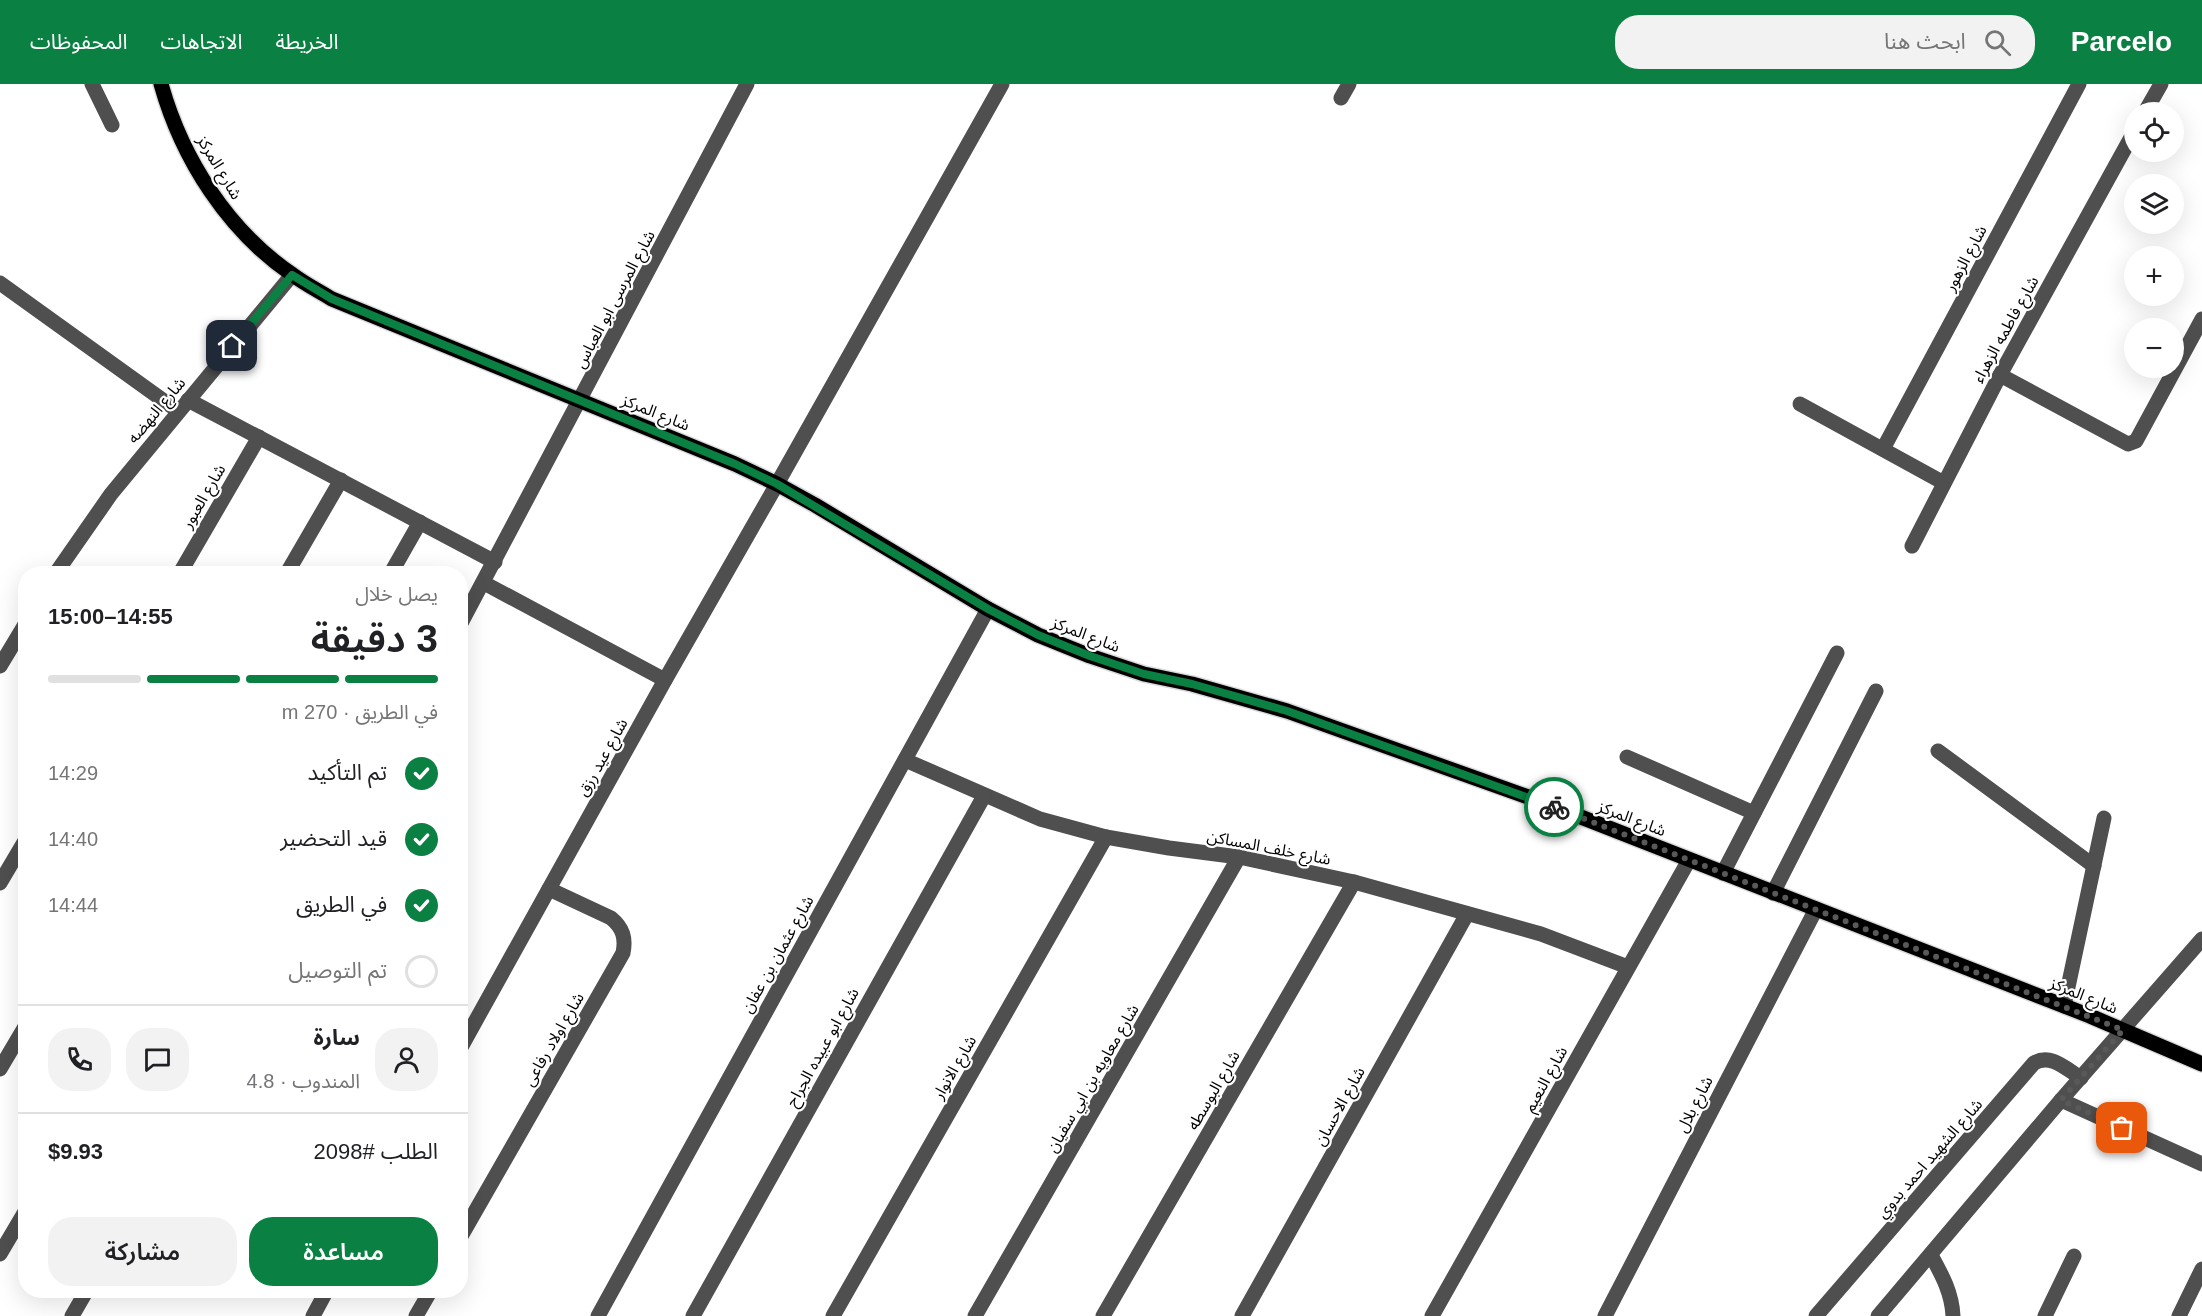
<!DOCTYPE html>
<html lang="ar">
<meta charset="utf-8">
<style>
body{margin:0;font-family:Helvetica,"Noto Sans Arabic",sans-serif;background:#f2f2f2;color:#202124;direction:rtl;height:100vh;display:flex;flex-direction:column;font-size:22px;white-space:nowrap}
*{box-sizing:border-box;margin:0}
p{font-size:20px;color:#757577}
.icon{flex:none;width:33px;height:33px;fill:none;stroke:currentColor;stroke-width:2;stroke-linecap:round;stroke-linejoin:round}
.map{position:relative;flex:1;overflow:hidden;direction:ltr}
.sheet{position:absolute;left:18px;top:482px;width:450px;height:732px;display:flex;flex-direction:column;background:#fff;border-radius:24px;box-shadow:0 6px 24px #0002;direction:rtl}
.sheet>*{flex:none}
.tools{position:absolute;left:2124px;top:18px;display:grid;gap:12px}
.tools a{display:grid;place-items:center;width:60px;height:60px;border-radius:50%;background:#fff;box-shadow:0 6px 24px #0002;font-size:30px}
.pin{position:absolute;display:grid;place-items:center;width:51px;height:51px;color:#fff;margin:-26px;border-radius:12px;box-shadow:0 3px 9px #0006}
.courier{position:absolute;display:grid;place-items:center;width:60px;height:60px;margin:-30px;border:4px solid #0b8043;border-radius:50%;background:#fff;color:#222;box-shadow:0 2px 8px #0007}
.overview em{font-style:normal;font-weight:600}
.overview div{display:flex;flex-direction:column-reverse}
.overview{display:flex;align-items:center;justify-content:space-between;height:102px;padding:0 30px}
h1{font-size:39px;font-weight:600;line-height:45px}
.bar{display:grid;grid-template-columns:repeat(4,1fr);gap:9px 6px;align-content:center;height:72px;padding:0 30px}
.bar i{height:8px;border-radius:4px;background:#e0e0e0}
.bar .selected{background:#0b8043}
.bar p{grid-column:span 4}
.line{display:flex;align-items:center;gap:15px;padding:0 30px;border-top:2px solid #e0e0e0}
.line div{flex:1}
.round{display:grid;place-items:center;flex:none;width:63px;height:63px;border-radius:24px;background:#f2f2f2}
ol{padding:0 30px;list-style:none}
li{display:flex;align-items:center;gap:18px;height:66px}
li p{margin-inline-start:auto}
li .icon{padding:6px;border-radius:50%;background:#0b8043;color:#fff;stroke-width:4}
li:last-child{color:#757577}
li i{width:33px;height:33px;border:3px solid #e0e0e0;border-radius:50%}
.button{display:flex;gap:12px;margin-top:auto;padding:12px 30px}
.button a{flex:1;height:69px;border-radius:24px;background:#0b8043;color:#fff;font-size:24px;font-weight:600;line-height:69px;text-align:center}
.button a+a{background:#f2f2f2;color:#202124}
header{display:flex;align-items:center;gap:36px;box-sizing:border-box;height:84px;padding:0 30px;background:#0b8043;color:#fff}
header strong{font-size:28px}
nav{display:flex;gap:33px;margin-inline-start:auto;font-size:21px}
.search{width:420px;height:54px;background:#f2f2f2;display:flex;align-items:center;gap:15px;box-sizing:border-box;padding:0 21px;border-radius:24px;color:#757577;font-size:22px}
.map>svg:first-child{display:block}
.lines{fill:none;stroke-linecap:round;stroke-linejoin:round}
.major-casing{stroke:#dbdbdb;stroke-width:18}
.minor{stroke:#4f4f4f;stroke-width:15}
.major{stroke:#000;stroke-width:15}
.done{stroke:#595959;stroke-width:6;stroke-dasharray:0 10.8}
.route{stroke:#0b8043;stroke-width:8}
.labels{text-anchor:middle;stroke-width:4.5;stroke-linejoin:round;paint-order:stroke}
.street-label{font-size:16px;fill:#000;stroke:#fff}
</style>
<header>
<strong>Parcelo</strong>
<div class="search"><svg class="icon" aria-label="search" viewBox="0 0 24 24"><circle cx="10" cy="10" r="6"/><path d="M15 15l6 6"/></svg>ابحث هنا</div>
<nav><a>الخريطة</a><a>الاتجاهات</a><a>المحفوظات</a></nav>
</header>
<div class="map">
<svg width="2202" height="1232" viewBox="0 0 2202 1232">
<rect width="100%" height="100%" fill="#fff"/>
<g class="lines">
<defs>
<path id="major" d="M 161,0 C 182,75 228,147 293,191 C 305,200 319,207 332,215 L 735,380 L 777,400 L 815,421 L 988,525 L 1038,551 L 1090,572 L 1144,590 L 1192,600 L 1287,627 L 1545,719 L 2090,932 L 2202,980"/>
</defs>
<!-- major casing -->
<use href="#major" class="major-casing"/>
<!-- minor -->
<g class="minor">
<path d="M 92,0 L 112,41"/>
<path d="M 1341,14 L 1349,0"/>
<path d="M 2145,28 L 2161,0"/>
<path d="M 0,199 L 178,327"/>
<path d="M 2000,291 L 2128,360 L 2136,357 L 2202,235"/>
<path d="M 188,316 L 495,478"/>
<path d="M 1800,320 L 1944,399"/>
<path d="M 1883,365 L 2079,0"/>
<path d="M 1912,462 L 2000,291 L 2134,48"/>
<path d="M 56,489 L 111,410 L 292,191"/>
<path d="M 180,489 L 259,353"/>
<path d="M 287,489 L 341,396"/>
<path d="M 391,489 L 420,438"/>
<path d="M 484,499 L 665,596"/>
<path d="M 460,541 L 747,0"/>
<path d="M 0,582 L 26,539"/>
<path d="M 1938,667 L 2094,782"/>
<path d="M 1627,673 L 1754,729"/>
<path d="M 905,676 L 1040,735 L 1106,753 L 1169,764 L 1239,773 L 1354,798 L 1541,850 L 1628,883"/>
<path d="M 1723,789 L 1837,569"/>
<path d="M 0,799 L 26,755"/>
<path d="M 1773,809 L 1876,607"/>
<path d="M 2064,922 L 2104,734"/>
<path d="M 460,965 L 665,596 L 777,400 L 1002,0"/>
<path d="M 0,985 L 26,941"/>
<path d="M 2061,1016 L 2202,1080"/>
<path d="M 460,1154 L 623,869 C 626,854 623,844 611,834 L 549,805"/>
<path d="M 0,1170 L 26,1126"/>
<path d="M 1931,1171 C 1942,1191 1952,1209 1953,1232"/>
<path d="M 72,1232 L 87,1206"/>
<path d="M 313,1232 L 327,1206"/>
<path d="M 416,1232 L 431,1206"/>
<path d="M 598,1232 L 988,525"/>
<path d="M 693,1232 L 984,712"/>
<path d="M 833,1232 L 1106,753"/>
<path d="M 975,1232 L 1239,773"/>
<path d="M 1103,1232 L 1354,798"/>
<path d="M 1242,1232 L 1467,830"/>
<path d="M 1432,1232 L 1689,776"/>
<path d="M 1605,1232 L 1816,825"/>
<path d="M 1816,1232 L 2034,979 C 2051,969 2066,985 2081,994"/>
<path d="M 1878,1232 L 2061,1016 L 2202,855"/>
<path d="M 2045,1232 L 2074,1172"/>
<path d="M 2179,1232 L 2202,1185"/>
</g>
<!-- major -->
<use href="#major" class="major"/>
</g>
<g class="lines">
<!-- done -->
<path class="done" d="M 1554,723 L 2123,946 L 2061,1016 L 2122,1044"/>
<!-- route -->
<path class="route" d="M 232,262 L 292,191 L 332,215 L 735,380 L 777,400 L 988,525 L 1038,551 L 1090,572 L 1144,590 L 1192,600 L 1287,627 L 1554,723"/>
</g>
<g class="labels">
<!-- street labels -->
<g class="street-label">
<text transform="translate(220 83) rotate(59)" y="6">شارع المركز</text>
<text transform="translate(1965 174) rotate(-62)" y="6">شارع الزهور</text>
<text transform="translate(614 215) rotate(-62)" y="6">شارع المرسى ابو العباس</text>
<text transform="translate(2005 245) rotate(-61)" y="6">شارع فاطمه الزهراء</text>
<text transform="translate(156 326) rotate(-50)" y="6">شارع النهضه</text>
<text transform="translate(656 328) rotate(22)" y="6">شارع المركز</text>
<text transform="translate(203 412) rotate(-60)" y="6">شارع العبور</text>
<text transform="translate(1086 550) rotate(21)" y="6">شارع المركز</text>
<text transform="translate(602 673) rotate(-61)" y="6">شارع عيد رزق</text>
<text transform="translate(1632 734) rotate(21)" y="6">شارع المركز</text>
<text transform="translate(1269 763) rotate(11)" y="6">شارع خلف المساكن</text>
<text transform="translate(777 870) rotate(-61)" y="6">شارع عثمان بن عفان</text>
<text transform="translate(2084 911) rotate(22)" y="6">شارع المركز</text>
<text transform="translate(553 955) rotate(-60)" y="6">شارع اولاد رفاعى</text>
<text transform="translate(822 963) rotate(-61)" y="6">شارع ابو عبيده الجراح</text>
<text transform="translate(954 983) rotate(-60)" y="6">شارع الانوار</text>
<text transform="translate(1092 994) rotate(-60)" y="6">شارع معاويه بن ابي سفيان</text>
<text transform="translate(1545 995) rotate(-61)" y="6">شارع النعيم</text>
<text transform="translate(1213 1006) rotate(-60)" y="6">شارع البوسطه</text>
<text transform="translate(1694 1020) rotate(-63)" y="6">شارع بلال</text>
<text transform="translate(1339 1022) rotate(-61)" y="6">شارع الاحسان</text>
<text transform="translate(1929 1074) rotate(-49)" y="6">شارع الشهيد احمد بدوي</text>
</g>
</g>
</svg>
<div class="tools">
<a><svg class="icon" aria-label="locate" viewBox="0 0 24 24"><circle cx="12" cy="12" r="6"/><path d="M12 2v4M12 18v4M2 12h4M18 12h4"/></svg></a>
<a><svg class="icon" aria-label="layers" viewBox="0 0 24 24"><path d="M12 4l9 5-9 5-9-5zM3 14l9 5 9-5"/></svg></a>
<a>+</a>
<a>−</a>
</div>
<div class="pin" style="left:2122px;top:1044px;background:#ea580c"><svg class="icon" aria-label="bag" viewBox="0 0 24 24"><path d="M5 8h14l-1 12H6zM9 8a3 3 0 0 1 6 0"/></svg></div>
<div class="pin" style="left:232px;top:262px;background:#1f2937"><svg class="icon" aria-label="home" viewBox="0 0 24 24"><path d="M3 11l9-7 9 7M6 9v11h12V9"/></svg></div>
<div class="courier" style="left:1554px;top:723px"><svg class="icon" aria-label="bike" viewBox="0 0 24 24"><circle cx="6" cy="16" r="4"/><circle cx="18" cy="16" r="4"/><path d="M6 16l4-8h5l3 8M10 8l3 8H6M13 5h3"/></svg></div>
<section class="sheet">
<div class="overview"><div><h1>3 دقيقة</h1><p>يصل خلال</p></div><em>14:55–15:00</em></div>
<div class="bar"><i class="selected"></i><i class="selected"></i><i class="selected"></i><i></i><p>في الطريق · 270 m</p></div>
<ol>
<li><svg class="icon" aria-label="check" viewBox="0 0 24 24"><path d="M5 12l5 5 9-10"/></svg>تم التأكيد<p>14:29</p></li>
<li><svg class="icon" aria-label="check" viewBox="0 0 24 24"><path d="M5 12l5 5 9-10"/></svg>قيد التحضير<p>14:40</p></li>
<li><svg class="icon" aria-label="check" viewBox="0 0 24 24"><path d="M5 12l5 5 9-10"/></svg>في الطريق<p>14:44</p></li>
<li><i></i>تم التوصيل</li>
</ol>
<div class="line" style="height:108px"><a class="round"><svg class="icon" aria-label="person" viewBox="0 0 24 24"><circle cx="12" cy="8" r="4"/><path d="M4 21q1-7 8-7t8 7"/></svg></a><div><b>سارة</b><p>المندوب · 4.8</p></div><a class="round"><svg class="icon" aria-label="chat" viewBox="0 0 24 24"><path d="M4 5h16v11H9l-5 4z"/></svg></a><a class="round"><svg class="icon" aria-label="phone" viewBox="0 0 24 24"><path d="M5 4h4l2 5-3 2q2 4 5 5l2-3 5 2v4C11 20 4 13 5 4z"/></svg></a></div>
<div class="line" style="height:78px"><div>الطلب #2098</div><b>$9.93</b></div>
<div class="button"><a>مساعدة</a><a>مشاركة</a></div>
</section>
</div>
